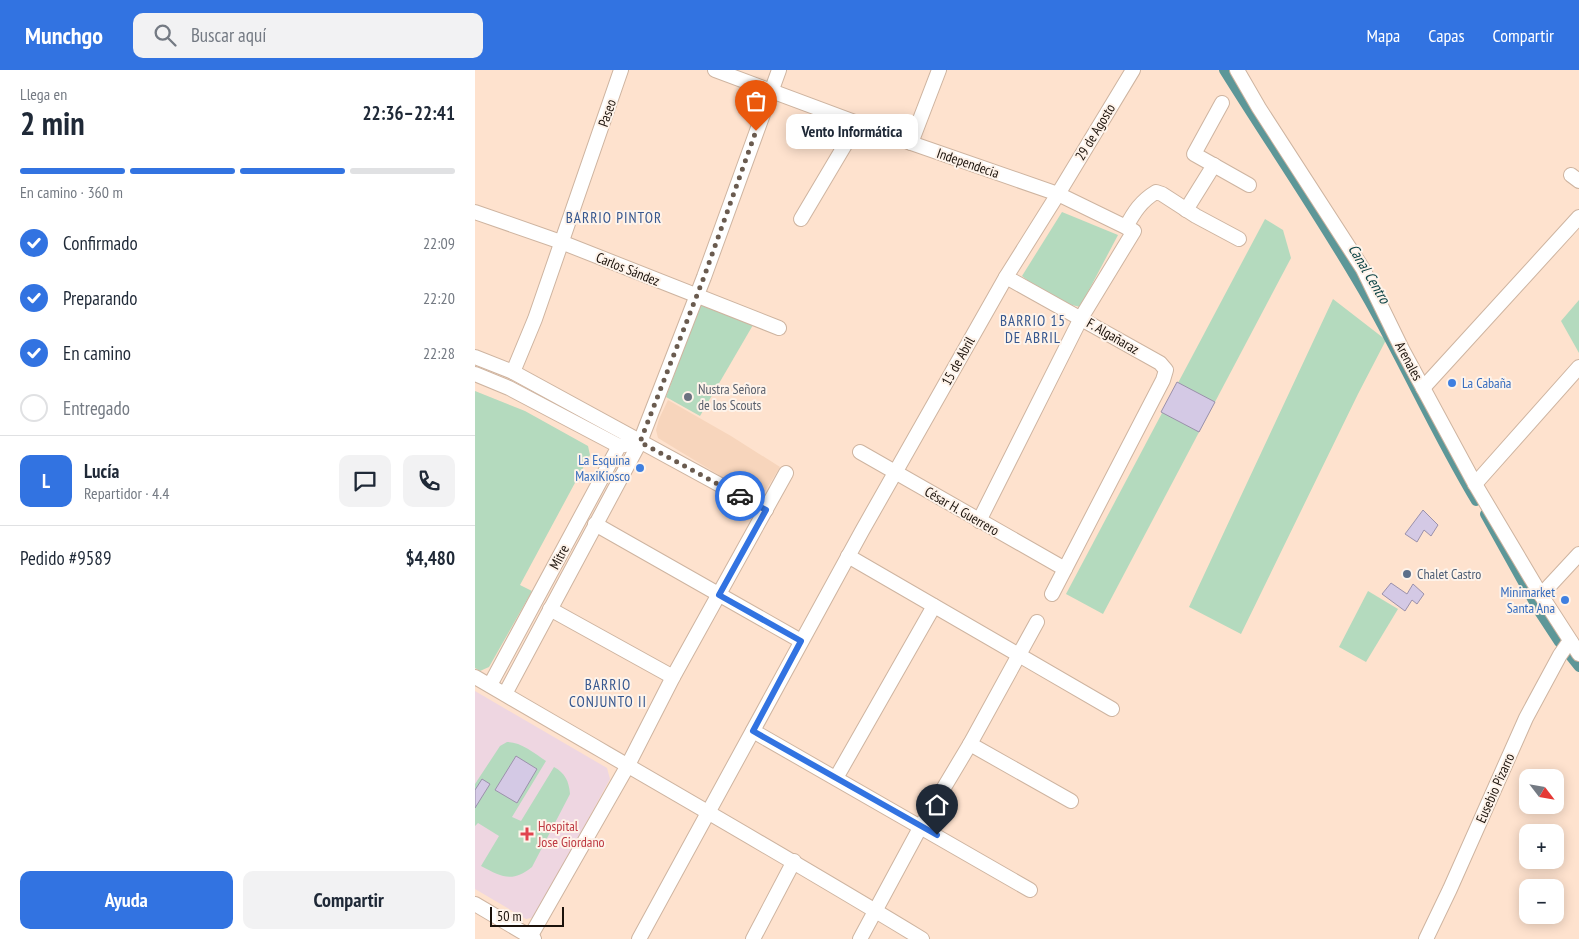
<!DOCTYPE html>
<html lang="es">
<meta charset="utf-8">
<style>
body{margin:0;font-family:"PT Sans Narrow",sans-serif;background:#f2f2f3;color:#1f2937;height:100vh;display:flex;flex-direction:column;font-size:19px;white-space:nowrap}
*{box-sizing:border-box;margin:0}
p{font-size:16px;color:#747a83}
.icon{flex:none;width:28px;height:28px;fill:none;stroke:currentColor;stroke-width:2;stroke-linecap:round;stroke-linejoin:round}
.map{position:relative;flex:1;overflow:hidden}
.panel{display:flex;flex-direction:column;background:#fff;width:475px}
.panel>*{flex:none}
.needle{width:32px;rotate:121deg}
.fabs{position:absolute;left:1044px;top:699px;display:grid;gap:10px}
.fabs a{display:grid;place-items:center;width:45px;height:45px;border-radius:10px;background:#fff;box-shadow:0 2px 12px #0003;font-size:25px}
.scale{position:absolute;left:15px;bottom:12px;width:74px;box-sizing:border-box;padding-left:5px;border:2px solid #1b120b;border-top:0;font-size:14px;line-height:18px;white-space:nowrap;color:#1b120b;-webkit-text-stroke:4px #fef3ea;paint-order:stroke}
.pin{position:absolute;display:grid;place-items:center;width:42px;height:42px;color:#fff;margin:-51px -21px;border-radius:50% 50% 50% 0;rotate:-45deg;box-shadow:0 0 5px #0007}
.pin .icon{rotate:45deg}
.courier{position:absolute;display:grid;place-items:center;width:50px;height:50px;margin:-25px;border:4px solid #3273e1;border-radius:50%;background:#fff;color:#222;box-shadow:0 1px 6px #0007}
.bubble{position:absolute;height:35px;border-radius:10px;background:#fff;box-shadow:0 2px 12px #0003;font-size:16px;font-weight:700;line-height:35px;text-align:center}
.head em{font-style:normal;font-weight:700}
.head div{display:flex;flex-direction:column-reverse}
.head{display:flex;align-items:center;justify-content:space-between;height:85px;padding:0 20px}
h1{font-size:32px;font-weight:700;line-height:38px}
.bar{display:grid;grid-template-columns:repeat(4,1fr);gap:8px 5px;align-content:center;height:60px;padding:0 20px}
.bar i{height:6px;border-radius:4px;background:#e0e1e3}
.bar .selected{background:#3273e1}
.bar p{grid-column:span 4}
.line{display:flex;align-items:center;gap:12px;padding:0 20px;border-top:1px solid #e0e1e3}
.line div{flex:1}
.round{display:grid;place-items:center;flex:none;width:52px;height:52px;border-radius:10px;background:#f2f2f3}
ol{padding:0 20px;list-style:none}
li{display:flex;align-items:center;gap:15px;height:55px}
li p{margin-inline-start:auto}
li .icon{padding:5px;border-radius:50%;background:#3273e1;color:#fff;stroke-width:4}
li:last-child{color:#747a83}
li i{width:28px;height:28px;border:2px solid #e0e1e3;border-radius:50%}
.primary-button{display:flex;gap:10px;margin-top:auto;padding:10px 20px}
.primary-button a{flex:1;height:58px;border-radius:10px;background:#3273e1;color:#fff;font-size:20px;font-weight:700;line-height:58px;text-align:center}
.primary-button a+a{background:#f2f2f3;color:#1f2937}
header{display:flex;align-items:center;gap:30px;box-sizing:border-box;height:70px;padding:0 25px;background:#3273e1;color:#fff}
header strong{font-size:24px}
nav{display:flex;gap:28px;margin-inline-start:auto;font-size:18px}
.search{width:350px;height:45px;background:#f2f2f3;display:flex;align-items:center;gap:12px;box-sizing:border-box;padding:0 18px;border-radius:10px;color:#747a83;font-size:19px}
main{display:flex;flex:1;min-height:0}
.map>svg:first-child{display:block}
.built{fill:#f7d5bc}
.medical{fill:#eed6e1}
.green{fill:#b4dabe}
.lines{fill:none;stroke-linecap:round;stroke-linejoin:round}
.canal{stroke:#5d9798;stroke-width:10}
.building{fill:#d4c9e5;stroke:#9b91ab}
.minor-casing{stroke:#ceb4a0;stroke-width:16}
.minor{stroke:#fff;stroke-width:14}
.done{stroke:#6a5b4f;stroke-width:5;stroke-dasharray:0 9}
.route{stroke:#3273e1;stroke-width:6}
.shop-dot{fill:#3f7fe0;stroke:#fef3ea;stroke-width:2}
.worship-dot{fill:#6b7280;stroke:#fef3ea;stroke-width:2}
.service-dot{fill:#5c6f8a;stroke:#fef3ea;stroke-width:2}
.health-dot{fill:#e0444e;stroke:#fef3ea;stroke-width:2}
.labels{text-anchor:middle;stroke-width:4;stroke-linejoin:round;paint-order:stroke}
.street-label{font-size:14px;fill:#1b120b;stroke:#fef3ea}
.shop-label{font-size:14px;fill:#366cbe;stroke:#fef3ea;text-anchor:end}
.worship-label{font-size:14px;fill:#5b616d;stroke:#fef3ea;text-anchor:start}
.service-label{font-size:14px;fill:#4e5e75;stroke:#fef3ea;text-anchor:start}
.health-label{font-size:14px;fill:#be3a42;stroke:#fef3ea;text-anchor:start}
.neighbourhood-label{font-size:15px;letter-spacing:1px;fill:#35568e;stroke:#fef3ea}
.water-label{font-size:15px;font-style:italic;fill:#0b4345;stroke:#fef3ea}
</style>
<header>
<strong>Munchgo</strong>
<div class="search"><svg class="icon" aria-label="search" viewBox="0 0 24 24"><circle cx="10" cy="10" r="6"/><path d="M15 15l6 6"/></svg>Buscar aquí</div>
<nav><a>Mapa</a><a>Capas</a><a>Compartir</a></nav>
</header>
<main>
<section class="panel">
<div class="head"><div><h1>2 min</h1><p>Llega en</p></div><em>22:36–22:41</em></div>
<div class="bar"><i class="selected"></i><i class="selected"></i><i class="selected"></i><i></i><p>En camino · 360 m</p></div>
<ol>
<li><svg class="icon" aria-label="check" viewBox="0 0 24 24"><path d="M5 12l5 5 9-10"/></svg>Confirmado<p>22:09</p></li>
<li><svg class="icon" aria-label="check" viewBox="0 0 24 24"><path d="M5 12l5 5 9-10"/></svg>Preparando<p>22:20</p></li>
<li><svg class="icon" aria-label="check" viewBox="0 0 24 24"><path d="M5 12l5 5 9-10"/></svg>En camino<p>22:28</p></li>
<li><i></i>Entregado</li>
</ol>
<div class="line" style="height:90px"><b class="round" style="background:#3273e1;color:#fff">L</b><div><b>Lucía</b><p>Repartidor · 4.4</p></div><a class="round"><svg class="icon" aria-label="chat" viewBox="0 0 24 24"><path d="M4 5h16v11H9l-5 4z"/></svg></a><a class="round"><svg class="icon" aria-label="phone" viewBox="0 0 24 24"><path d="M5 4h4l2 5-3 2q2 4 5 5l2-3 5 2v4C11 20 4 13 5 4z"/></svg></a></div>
<div class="line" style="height:65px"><div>Pedido #9589</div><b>$4,480</b></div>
<div class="primary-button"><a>Ayuda</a><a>Compartir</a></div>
</section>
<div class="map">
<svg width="1104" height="869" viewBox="0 0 1104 869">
<rect width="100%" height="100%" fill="#fee2ce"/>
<!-- built -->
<path class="built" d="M 193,330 L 256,366 L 305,397 L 288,425 L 280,427 L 183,368 L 181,360 L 184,349 Z"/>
<!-- medical -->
<path class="medical" d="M 0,621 L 132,698 L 135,709 L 60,847 L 51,849 L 0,819 Z"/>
<!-- green -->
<g class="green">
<path d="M 587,142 L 643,165 L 605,237 C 583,233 564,220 547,206 Z"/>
<path d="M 790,149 L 808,160 L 816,188 L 628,544 L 591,524 Z"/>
<path d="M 858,229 L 911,270 L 883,324 L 766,564 L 714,537 Z"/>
<path d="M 1104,230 L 1104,283 L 1086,251 Z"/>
<path d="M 225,235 L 278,255 L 225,346 L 191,327 Z"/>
<path d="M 0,321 L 50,341 L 113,376 L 115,385 L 45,515 L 57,521 L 14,597 L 5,601 L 0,598 Z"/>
<path d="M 893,521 L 923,539 L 891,592 L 864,577 Z"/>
<path d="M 32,672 C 46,672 59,683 71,691 L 37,747 L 46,751 L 79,697 C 90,703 94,711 95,724 L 57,797 C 37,813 27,807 6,796 L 24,766 L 3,753 L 0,756 L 0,714 L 25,676 Z"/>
</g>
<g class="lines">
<!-- canal -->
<g class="canal">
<path d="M 749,0 C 797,77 849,152 894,231 C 931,297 962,366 1001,431"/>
<path d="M 1010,444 L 1065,543 L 1084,572 L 1104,597"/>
</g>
</g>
<!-- building -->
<g class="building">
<path d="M 702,312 L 740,332 L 724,362 L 686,342 Z"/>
<path d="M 948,440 L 963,455 L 956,466 L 949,460 L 942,472 L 930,464 Z"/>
<path d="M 916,513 L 932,524 L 938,514 L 949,524 L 942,534 L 937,530 L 930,541 L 907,524 Z"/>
<path d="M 41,686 L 62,699 L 42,733 L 20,720 Z"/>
<path d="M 7,709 L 15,714 L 0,738 L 0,720 Z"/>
</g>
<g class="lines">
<defs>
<g id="minor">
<path d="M 240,0 L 436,73 L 583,124 L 659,161 L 606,248 L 504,451"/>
<path d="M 762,0 L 784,38 L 888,199 L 927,279 L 1000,414 L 1066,525 L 1104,584"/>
<path d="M 747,33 L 719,84 L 774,115"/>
<path d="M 436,73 L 464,0"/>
<path d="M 1096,105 L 1104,111"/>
<path d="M 711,140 L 739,95"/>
<path d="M 0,142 L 86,172 L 304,258"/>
<path d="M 326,149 L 383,53"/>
<path d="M 651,157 C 659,142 666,131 681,122 L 687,124 L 721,146 L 764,169"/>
<path d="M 531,207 L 685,293 L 691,300 L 688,310 L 577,524"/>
<path d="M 0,287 L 38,302 L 291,440"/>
<path d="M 38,302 L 60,249 L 146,0"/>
<path d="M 0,304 L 34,318 L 144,376"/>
<path d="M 948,318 L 1104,147"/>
<path d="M 385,382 L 590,499"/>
<path d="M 1000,414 L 1104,297"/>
<path d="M 120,454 L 326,571"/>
<path d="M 373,486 L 637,639"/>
<path d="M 1066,525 L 1104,484"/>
<path d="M 75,539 L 198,607"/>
<path d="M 0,607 C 149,694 299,779 447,869"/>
<path d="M 15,615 L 144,376 L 165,372"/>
<path d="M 30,624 L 165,372 L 229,207 L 304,0"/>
<path d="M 278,661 L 555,820"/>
<path d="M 495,674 L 596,731"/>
<path d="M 361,708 L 459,536"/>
<path d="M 0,834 L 59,869"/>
<path d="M 55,867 L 152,697 L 198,607 L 311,403"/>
<path d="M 164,869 L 387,461 L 531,207 L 583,124 L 658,0"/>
<path d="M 278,869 L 319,791"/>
<path d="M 385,869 L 446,756 L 495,674 L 562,552"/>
<path d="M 951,869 L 975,819 L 1051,648 L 1085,585 L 1092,575 L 1096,572"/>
</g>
</defs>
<!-- minor casing -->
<use href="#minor" class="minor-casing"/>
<!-- minor -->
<use href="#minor" class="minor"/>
</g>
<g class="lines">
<!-- done -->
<path class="done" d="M 265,426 L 165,372 L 229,207 L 281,61"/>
<!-- route -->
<path class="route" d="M 265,426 L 291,440 L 244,525 L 326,571 L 278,661 L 462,765"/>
</g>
<!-- markers -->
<g class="shop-dot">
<circle cx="977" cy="313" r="5"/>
<circle cx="165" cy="398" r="5"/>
<circle cx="1090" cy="530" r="5"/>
</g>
<circle class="worship-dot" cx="213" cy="327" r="5"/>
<circle class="service-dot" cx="932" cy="504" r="5"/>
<path class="health-dot" d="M49.5 756.5h5v5h5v5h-5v5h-5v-5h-5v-5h5z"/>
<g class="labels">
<!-- street labels -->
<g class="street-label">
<text transform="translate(132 43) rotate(-71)" y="5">Paseo</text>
<text transform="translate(620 62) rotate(-59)" y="5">29 de Agosto</text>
<text transform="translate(493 93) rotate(19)" y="5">Independecia</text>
<text transform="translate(153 199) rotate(22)" y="5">Carlos Sández</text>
<text transform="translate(638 266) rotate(30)" y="5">F. Algañaraz</text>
<text transform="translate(483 291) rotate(-61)" y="5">15 de Abril</text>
<text transform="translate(934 291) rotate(62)" y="5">Arenales</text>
<text transform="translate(487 441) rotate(30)" y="5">César H. Guerrero</text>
<text transform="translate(84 487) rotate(-62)" y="5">Mitre</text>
<text transform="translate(1020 718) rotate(-66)" y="5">Eusebio Pizarro</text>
</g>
<!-- shop labels -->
<g class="shop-label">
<text x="987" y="318" text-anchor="start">La Cabaña</text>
<text x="155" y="395">La Esquina<tspan x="155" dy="16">MaxiKiosco</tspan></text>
<text x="1080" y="527">Minimarket<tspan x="1080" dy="16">Santa Ana</tspan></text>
</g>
<!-- worship labels -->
<g class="worship-label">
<text x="223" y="324">Nustra Señora<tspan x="223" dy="16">de los Scouts</tspan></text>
</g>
<!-- service labels -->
<g class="service-label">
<text x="942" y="509">Chalet Castro</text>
</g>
<!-- health labels -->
<g class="health-label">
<text x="63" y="761">Hospital<tspan x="63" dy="16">Jose Giordano</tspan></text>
</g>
<!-- neighbourhood labels -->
<g class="neighbourhood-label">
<text x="139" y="153">BARRIO PINTOR</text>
<text x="558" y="256">BARRIO 15<tspan x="558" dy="17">DE ABRIL</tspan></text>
<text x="133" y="620">BARRIO<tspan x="133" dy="17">CONJUNTO II</tspan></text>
</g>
<!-- water labels -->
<g class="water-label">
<text transform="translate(894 204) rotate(59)" y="5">Canal Centro</text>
</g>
</g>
</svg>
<div class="fabs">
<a><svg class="needle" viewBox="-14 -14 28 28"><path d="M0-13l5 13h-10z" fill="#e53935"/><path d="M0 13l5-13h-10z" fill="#747a83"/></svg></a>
<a>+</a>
<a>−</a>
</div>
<div class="scale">50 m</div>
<div class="pin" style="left:281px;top:61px;background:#ea580c"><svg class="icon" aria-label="bag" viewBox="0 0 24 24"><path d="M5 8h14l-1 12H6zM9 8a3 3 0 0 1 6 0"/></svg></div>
<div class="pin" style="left:462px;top:765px;background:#1f2937"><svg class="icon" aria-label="home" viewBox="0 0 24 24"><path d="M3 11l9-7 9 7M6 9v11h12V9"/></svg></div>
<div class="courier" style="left:265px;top:426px"><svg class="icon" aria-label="car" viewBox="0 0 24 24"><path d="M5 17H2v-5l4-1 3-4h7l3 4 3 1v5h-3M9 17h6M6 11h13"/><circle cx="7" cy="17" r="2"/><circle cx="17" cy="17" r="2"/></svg></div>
<div class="bubble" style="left:311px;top:44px;width:132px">Vento Informática</div>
</div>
</main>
